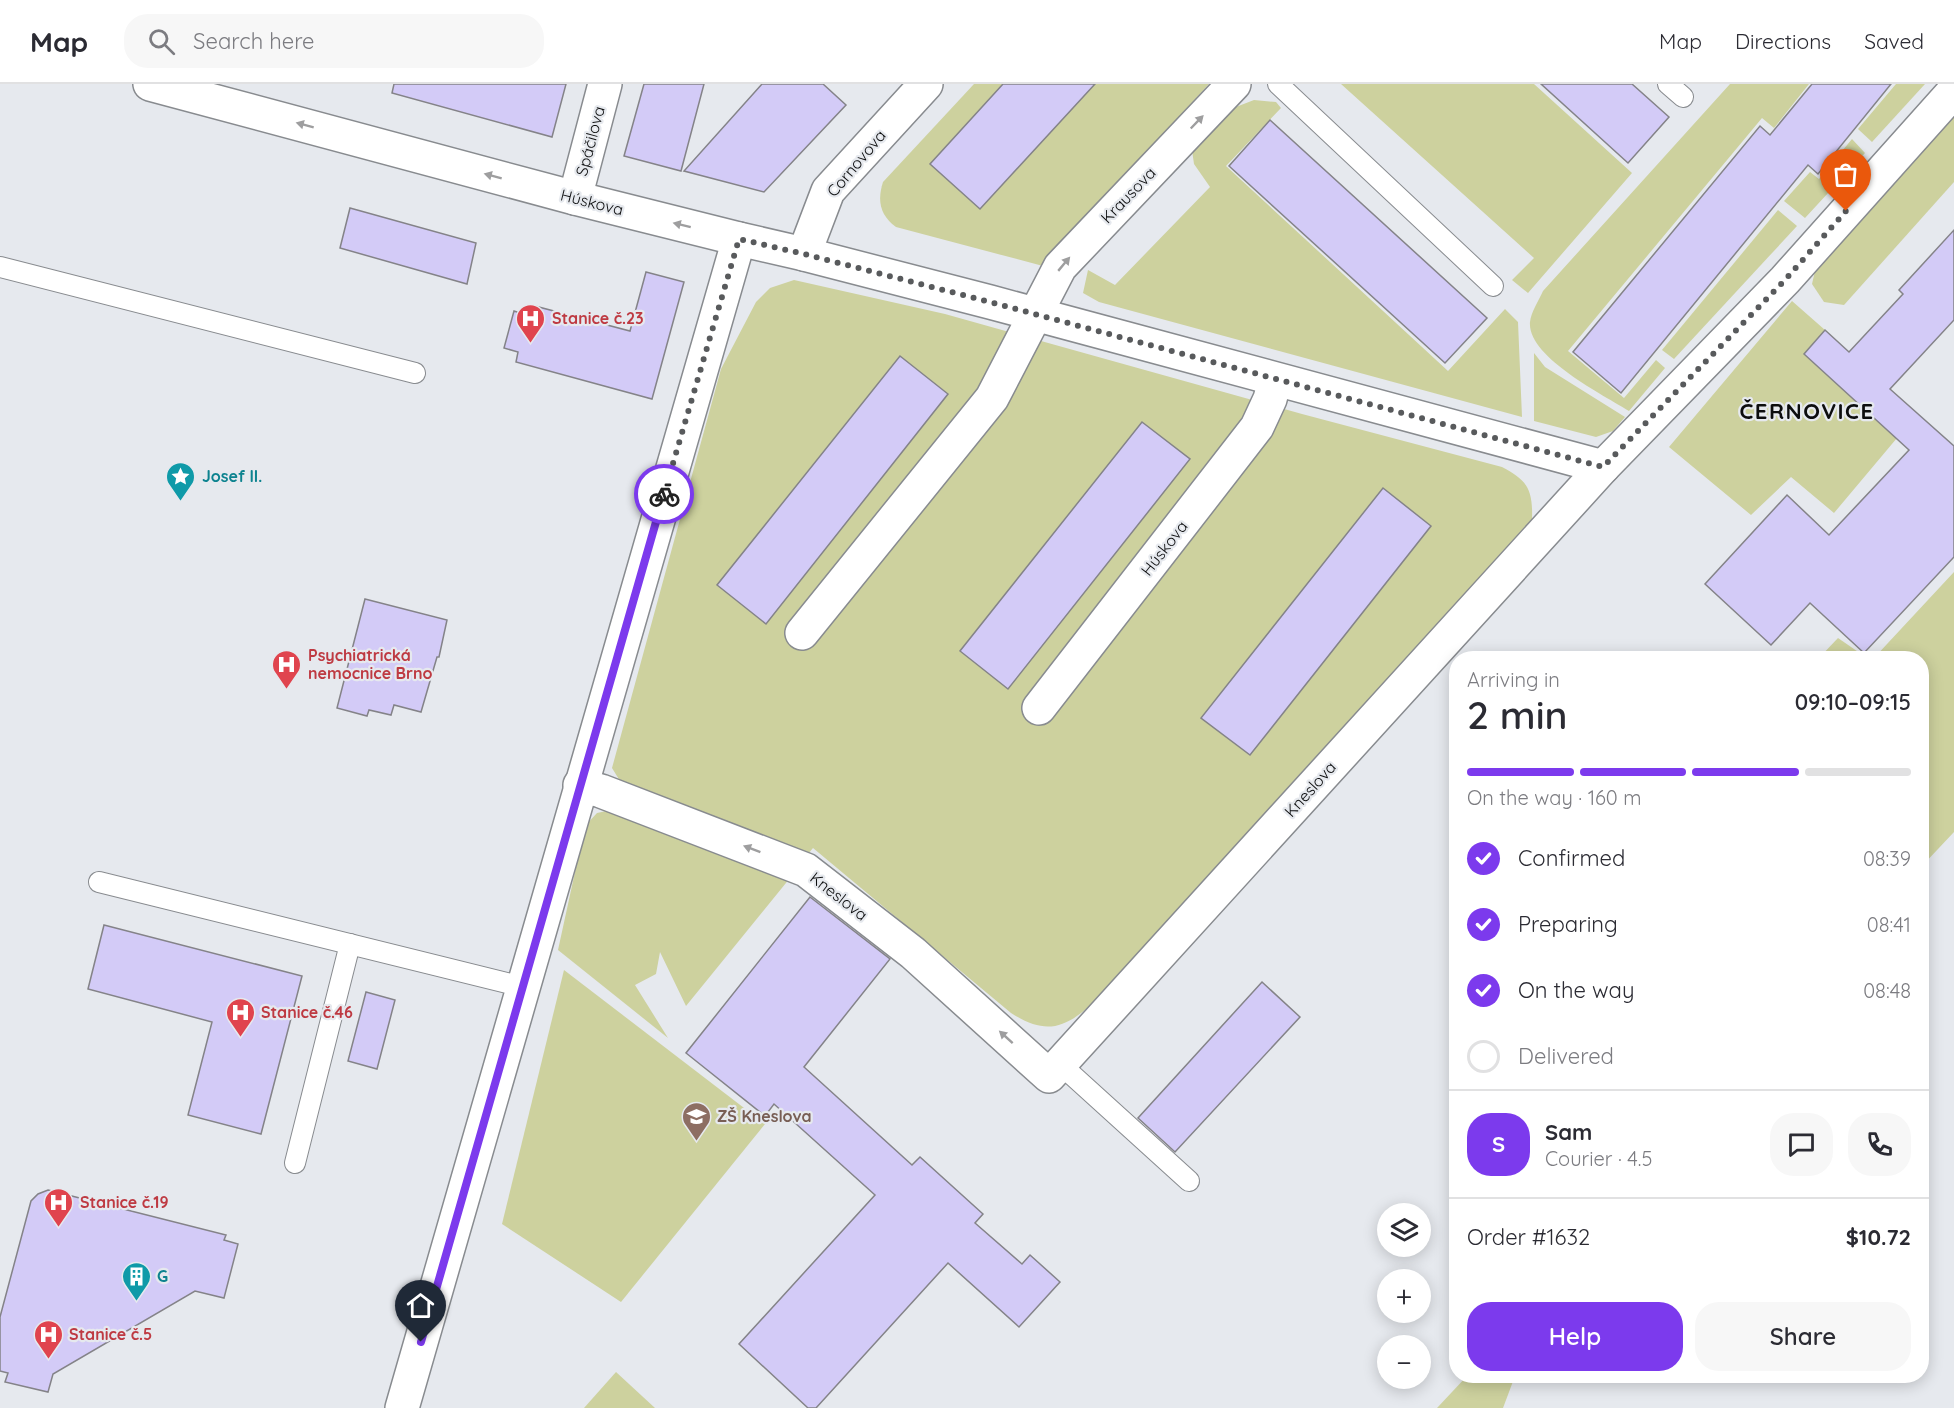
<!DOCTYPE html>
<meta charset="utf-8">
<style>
body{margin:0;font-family:Quicksand,sans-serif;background:#f7f7f7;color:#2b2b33;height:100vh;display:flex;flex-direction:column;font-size:22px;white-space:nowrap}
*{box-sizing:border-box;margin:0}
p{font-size:20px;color:#7c7c81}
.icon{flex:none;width:33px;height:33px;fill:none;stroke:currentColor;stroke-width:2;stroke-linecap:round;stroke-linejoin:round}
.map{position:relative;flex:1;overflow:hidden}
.sheet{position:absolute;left:1449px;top:567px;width:480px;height:732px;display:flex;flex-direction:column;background:#fff;border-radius:24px;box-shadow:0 3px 15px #0003}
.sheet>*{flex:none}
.tools{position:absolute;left:1377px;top:1119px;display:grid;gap:12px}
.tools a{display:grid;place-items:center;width:54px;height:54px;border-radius:50%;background:#fff;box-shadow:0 3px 15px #0003;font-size:30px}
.pin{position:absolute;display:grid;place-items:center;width:51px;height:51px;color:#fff;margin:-62px -26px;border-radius:50% 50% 50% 0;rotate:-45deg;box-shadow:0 0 6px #0007}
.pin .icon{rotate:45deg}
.courier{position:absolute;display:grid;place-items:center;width:60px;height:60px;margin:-30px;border:4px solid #7c3aed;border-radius:50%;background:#fff;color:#222;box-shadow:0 2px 8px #0007}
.summary em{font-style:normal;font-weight:600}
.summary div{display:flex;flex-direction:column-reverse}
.summary{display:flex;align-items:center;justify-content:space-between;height:102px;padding:0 18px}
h1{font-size:39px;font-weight:600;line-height:45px}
.bar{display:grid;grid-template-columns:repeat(4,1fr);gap:9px 6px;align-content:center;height:72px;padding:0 18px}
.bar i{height:8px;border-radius:4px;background:#e1e1e2}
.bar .current{background:#7c3aed}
.bar p{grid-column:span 4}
.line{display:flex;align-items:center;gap:15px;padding:0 18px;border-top:2px solid #e1e1e2}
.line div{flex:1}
.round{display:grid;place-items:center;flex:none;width:63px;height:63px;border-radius:24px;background:#f7f7f7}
ol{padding:0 18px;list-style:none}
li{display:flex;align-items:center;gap:18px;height:66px}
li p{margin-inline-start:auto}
li .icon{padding:6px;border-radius:50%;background:#7c3aed;color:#fff;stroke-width:4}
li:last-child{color:#7c7c81}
li i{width:33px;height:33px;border:3px solid #e1e1e2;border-radius:50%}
.button{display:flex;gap:12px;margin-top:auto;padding:12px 18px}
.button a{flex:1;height:69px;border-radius:24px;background:#7c3aed;color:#fff;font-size:24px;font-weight:600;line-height:69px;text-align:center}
.button a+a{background:#f7f7f7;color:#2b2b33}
header{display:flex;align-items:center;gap:36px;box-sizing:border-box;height:84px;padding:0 30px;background:#fff;border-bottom:2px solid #e1e1e2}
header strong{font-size:28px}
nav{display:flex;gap:33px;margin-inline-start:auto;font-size:21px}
.search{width:420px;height:54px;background:#f7f7f7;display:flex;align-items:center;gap:15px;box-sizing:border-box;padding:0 21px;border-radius:24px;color:#7c7c81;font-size:22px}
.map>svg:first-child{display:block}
.green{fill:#cdd19e}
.building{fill:#d3cbf7;stroke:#848388;stroke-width:1.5}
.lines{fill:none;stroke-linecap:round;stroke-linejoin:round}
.service-casing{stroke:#888b8f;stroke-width:22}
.minor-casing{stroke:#888b8f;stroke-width:36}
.service{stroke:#fff;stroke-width:20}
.minor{stroke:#fff;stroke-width:33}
.oneway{fill:#9e9e9f}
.done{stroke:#585a5c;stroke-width:6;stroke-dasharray:0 10.8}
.route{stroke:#7c3aed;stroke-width:8}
.labels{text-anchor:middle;stroke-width:4.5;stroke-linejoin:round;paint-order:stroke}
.street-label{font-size:16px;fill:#0c0d0e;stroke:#e6e9ee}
.health-label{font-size:16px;font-weight:bold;fill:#be3a42;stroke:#e6e9ee;text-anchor:start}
.culture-label{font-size:16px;font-weight:bold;fill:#0d838f;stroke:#e6e9ee;text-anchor:start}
.education-label{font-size:16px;font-weight:bold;fill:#785e54;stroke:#e6e9ee;text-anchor:start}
.district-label{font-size:22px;font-weight:bold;letter-spacing:1.5px;fill:#0c0d0e;stroke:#e6e9ee}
</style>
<header>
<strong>Map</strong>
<div class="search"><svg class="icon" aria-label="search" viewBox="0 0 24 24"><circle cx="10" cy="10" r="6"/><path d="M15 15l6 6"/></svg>Search here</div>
<nav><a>Map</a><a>Directions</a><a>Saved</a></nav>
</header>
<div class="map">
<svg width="1954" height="1324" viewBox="0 0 1954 1324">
<rect width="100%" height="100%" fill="#e6e9ee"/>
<!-- green -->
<g class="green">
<path d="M 974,0 L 1209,0 L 1043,182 L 896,143 C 880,131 877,117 883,98 Z"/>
<path d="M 1341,0 L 1534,0 L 1632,89 L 1528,209 L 1512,196 L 1534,174 Z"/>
<path d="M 1730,0 L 1809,0 L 1774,44 L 1762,34 L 1568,267 L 1624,314 L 1656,276 L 1665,284 L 1629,327 C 1604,311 1527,273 1530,238 C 1531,228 1539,216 1543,207 Z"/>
<path d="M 1896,0 L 1925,0 L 1872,58 L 1858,45 Z"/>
<path d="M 1254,16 L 1276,18 L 1281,24 L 1226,82 L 1448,287 L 1505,225 L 1518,238 L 1522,333 L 1099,218 L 1083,209 L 1088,186 L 1115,201 L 1210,103 L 1194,80 L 1192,66 L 1223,28 Z"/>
<path d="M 1954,33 L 1954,98 L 1844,221 L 1824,218 L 1812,200 L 1815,187 Z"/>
<path d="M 1852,55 L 1865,69 L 1805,134 L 1784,117 L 1810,88 L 1819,95 Z"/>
<path d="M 1778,126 L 1797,142 L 1674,275 L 1662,266 Z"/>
<path d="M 794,196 L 945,230 L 1302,330 L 1502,383 C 1527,396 1533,405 1532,435 L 1390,595 L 1092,920 C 1064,945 1045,951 1011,929 L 813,764 L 803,776 L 652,715 L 620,697 L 612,684 L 721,285 L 756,218 L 770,204 Z"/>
<path d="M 1792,217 L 1825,246 L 1804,270 L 1897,354 L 1834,429 L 1791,393 L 1751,431 L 1669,363 Z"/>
<path d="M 1534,269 L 1545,283 L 1625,333 L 1613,347 L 1596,353 L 1534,337 Z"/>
<path d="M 1954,488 L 1954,748 L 1922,782 L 1922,574 L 1874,574 Z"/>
<path d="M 1838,554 L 1867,574 L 1819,574 Z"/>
<path d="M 611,726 L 790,794 L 686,922 L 660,868 L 656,890 L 635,901 L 668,954 L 558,866 L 585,742 L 597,729 Z"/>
<path d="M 564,886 L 765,1040 L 621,1218 L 502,1140 Z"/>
<path d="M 616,1288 L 655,1324 L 584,1324 Z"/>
<path d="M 1467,1292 L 1515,1292 L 1503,1324 L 1437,1324 Z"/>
</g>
<!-- building -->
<g class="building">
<path d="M 394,0 L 566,0 L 552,53 L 392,9 Z"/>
<path d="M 644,0 L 704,0 L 681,87 L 624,72 Z"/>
<path d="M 762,0 L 823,0 L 846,21 L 764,108 L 684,87 Z"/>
<path d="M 1003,0 L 1095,0 L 980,125 L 930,80 Z"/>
<path d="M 1541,0 L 1632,0 L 1669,33 L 1628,79 Z"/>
<path d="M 1812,0 L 1891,0 L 1818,90 L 1808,81 L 1621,309 L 1573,268 L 1760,42 L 1770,51 Z"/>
<path d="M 1270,36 L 1487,234 L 1445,279 L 1229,82 Z"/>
<path d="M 350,124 L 476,159 L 467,200 L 340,164 Z"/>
<path d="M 1954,146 L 1954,236 L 1890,305 L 1954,362 L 1954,473 L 1864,569 L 1810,519 L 1771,561 L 1705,500 L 1787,411 L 1829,451 L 1909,366 L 1804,270 L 1825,246 L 1849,268 L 1903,210 L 1899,206 Z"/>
<path d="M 646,188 L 684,198 L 652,315 L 516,278 L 518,268 L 504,264 L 514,227 L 529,232 L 531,221 L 630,247 Z"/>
<path d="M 900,272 L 948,310 L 766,540 L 717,501 Z"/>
<path d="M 1142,338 L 1190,375 L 1008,605 L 960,567 Z"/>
<path d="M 1383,404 L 1431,442 L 1250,671 L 1201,634 Z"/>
<path d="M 365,515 L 447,536 L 439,573 L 437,573 L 421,628 L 394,621 L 391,631 L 369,626 L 367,632 L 337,624 Z"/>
<path d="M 810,813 L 890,875 L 804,983 L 912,1081 L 920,1073 L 983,1130 L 975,1139 L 1022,1180 L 1030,1171 L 1060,1198 L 1019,1243 L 948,1179 L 816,1324 L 808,1324 L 739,1260 L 875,1111 L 774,1020 L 765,1032 L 686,969 Z"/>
<path d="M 104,841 L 302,892 L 261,1050 L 188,1031 L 212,938 L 88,905 Z"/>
<path d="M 1262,898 L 1300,933 L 1175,1068 L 1138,1034 Z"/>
<path d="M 366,908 L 395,916 L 377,985 L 348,977 Z"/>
<path d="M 48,1106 L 226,1151 L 224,1156 L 238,1160 L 224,1214 L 195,1207 L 53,1290 L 48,1308 L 5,1298 L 8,1289 L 0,1287 L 0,1233 L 31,1117 L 38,1110 Z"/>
</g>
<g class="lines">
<defs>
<g id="service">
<path d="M 1278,0 L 1493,202"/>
<path d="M 1668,0 L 1683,13"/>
<path d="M 0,183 L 415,289"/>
<path d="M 99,798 L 523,903"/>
<path d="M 1060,980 L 1189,1097"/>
<path d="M 295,1079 L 350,860"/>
</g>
<g id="minor">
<path d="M 150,0 L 575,114 L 739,155 L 804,170 L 990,218 L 1603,383"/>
<path d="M 575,114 L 605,0"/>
<path d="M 804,170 L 828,107 L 926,0"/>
<path d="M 802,549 L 992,314 L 1060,183 L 1234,0"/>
<path d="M 1039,624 L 1257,343 L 1270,315 L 1275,296"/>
<path d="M 580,701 L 601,707 L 806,786 L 913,869 L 1049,992 L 1603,383 L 1785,196 L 1954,7"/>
<path d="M 402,1324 L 739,155"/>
</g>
</defs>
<!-- service casing -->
<use href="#service" class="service-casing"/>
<!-- minor casing -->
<use href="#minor" class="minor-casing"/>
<!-- service -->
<use href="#service" class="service"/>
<!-- minor -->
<use href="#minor" class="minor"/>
</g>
<!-- one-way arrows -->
<defs><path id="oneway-solid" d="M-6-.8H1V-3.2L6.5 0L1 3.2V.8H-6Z" transform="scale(1.5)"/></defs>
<g class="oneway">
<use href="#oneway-solid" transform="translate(1197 38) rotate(-46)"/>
<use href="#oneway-solid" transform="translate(305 41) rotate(-165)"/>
<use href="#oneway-solid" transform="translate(493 92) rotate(-165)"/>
<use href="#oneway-solid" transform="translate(682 141) rotate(-166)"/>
<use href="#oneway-solid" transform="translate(1064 180) rotate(-50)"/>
<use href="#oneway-solid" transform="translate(752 765) rotate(-159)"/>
<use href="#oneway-solid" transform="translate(1006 953) rotate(-138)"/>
</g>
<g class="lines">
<!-- done -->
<path class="done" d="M 664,410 L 739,155 L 804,170 L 990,218 L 1603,383 L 1785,196 L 1846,127"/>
<!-- route -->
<path class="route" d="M 421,1258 L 664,410"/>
</g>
<!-- icons -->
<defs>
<symbol id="hospital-pin" viewBox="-11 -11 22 30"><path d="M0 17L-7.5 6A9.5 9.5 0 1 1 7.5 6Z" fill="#e0444e" stroke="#e6e9ee"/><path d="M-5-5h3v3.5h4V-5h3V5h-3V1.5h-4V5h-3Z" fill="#fff"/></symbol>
<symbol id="sight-pin" viewBox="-11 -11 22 30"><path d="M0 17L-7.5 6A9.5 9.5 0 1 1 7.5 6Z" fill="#0f9aa8" stroke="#e6e9ee"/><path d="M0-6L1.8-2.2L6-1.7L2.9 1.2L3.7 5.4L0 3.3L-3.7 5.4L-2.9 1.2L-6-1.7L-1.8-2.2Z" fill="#fff"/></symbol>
<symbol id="school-pin" viewBox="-11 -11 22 30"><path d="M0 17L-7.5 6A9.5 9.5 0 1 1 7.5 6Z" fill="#8d6e63" stroke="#e6e9ee"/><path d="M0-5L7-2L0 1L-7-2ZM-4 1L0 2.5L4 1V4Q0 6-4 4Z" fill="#fff"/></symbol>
<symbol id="building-pin" viewBox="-11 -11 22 30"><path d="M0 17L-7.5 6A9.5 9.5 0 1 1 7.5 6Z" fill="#0f9aa8" stroke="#e6e9ee"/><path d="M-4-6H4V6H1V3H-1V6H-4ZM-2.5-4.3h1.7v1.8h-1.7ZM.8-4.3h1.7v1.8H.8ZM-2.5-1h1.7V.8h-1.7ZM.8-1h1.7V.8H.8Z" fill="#fff"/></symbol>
</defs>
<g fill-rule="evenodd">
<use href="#hospital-pin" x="514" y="218" width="33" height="45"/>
<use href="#sight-pin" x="164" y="376" width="33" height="45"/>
<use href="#hospital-pin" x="270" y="564" width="33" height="45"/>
<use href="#hospital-pin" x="224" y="912" width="33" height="45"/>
<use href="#school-pin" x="680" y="1016" width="33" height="45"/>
<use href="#hospital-pin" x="42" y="1102" width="33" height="45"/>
<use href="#building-pin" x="120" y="1176" width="33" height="45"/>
<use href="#hospital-pin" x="32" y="1234" width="33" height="45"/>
</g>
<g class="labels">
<!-- street labels -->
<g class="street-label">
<text transform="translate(590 57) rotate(-75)" y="6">Spáčilova</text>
<text transform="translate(856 79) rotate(-50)" y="6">Cornovova</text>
<text transform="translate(1128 111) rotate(-46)" y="6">Krausova</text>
<text transform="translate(592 118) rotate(14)" y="6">Húskova</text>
<text transform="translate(1164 464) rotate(-52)" y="6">Húskova</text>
<text transform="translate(1310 705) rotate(-48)" y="6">Kneslova</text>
<text transform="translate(839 812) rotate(38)" y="6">Kneslova</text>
</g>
<!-- health labels -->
<g class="health-label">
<text x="552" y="240">Stanice č.23</text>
<text x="308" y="577">Psychiatrická<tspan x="308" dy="18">nemocnice Brno</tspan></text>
<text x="261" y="934">Stanice č.46</text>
<text x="80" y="1124">Stanice č.19</text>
<text x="69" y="1256">Stanice č.5</text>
</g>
<!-- culture labels -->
<g class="culture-label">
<text x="202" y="398">Josef II.</text>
<text x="157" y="1198">G</text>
</g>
<!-- education labels -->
<g class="education-label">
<text x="717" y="1038">ZŠ Kneslova</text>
</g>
<!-- district labels -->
<g class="district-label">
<text x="1807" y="335">ČERNOVICE</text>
</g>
</g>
</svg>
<div class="tools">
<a><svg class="icon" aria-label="layers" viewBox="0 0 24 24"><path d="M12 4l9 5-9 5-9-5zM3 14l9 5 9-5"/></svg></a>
<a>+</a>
<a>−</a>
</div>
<div class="pin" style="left:1846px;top:127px;background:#ea580c"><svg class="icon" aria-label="bag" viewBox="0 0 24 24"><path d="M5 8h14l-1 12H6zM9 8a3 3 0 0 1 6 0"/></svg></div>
<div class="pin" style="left:421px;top:1258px;background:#1f2937"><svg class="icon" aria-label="home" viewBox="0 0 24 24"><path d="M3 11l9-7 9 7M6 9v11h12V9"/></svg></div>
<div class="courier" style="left:664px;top:410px"><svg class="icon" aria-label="bike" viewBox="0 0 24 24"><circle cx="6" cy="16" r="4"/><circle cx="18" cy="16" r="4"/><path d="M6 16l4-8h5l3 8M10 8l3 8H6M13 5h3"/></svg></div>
<section class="sheet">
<div class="summary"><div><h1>2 min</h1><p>Arriving in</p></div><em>09:10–09:15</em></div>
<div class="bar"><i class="current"></i><i class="current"></i><i class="current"></i><i></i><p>On the way · 160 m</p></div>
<ol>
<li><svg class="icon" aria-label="check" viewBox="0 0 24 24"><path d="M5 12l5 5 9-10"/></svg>Confirmed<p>08:39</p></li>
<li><svg class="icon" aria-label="check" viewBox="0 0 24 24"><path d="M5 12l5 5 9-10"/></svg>Preparing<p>08:41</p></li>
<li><svg class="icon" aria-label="check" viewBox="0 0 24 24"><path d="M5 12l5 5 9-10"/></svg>On the way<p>08:48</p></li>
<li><i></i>Delivered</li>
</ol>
<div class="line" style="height:108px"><b class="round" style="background:#7c3aed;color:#fff">S</b><div><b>Sam</b><p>Courier · 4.5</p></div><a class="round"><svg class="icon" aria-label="chat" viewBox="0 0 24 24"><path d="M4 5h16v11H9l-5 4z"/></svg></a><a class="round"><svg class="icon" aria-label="phone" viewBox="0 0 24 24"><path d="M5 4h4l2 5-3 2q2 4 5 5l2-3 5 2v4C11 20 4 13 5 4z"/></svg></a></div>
<div class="line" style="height:78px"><div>Order #1632</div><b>$10.72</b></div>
<div class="button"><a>Help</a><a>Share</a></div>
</section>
</div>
